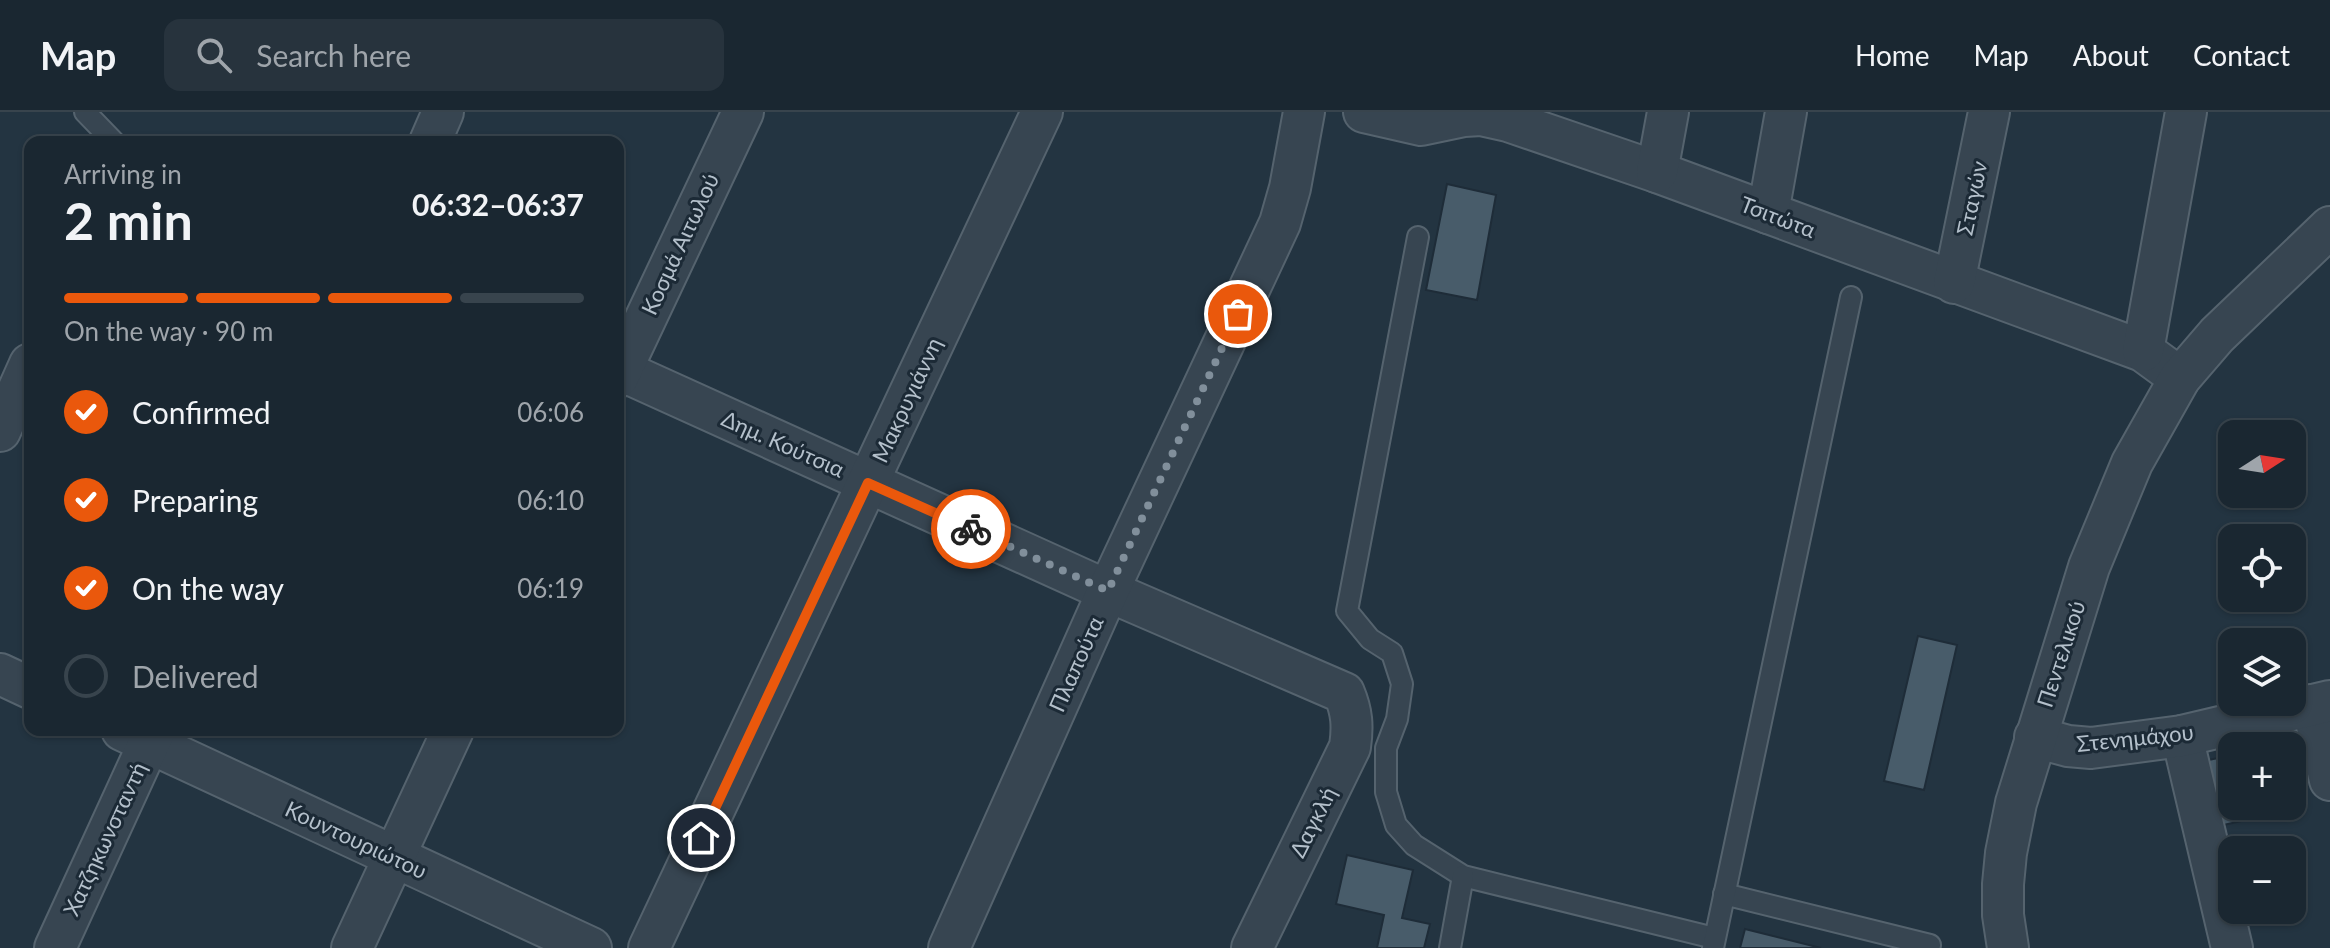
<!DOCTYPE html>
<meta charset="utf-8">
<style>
body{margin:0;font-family:Lato,sans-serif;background:#27333d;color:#f1f3f6;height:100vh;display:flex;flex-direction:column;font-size:30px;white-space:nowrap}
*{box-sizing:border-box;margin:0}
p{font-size:26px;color:#9fa5ab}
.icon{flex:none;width:44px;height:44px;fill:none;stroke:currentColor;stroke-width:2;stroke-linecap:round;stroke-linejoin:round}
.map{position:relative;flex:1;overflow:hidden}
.sheet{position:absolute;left:24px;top:24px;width:600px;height:600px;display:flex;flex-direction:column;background:#1a2731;border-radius:16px;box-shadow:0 2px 6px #0004,0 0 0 2px #38444d}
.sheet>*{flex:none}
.needle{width:52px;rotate:78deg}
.tools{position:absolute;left:2218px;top:308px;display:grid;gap:16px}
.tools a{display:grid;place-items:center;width:88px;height:88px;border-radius:16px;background:#1a2731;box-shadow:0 2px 6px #0004,0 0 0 2px #38444d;font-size:40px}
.pin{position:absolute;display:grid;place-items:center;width:68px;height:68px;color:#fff;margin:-34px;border:4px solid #fff;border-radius:50%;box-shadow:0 2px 8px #0007}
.courier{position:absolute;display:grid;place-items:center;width:80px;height:80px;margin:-40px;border:6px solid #ea580c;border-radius:50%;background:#fff;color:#222;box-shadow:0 2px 10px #0007}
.overview em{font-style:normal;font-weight:700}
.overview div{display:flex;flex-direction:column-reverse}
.overview{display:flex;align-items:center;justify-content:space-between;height:136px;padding:0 40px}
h1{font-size:52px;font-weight:700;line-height:60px}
.bar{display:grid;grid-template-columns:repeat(4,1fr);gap:12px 8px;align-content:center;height:96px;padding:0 40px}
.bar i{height:10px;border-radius:6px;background:#38444d}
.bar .current{background:#ea580c}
.bar p{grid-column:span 4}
ol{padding:0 40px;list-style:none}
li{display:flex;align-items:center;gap:24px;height:88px}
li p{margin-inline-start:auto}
li .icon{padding:8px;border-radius:50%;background:#ea580c;color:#fff;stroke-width:4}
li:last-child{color:#9fa5ab}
li i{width:44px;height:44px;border:4px solid #38444d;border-radius:50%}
header{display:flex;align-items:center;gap:48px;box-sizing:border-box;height:112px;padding:0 40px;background:#1a2731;border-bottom:2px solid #38444d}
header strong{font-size:38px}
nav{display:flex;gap:44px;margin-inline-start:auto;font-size:28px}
.search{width:560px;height:72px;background:#27333d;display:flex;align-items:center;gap:20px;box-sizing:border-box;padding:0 28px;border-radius:16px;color:#9fa5ab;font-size:30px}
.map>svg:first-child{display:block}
.building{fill:#485c6a;stroke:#1e2c38;stroke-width:2}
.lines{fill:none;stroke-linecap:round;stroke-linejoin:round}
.lane-casing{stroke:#55636e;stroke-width:24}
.street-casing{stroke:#55636e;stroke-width:44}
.lane{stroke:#374551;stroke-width:20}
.street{stroke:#374551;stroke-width:40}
.done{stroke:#818f9b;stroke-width:8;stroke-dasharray:0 14.4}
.route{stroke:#ea580c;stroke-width:10}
.labels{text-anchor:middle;stroke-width:6;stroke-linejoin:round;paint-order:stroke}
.street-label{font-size:22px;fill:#b4c0cb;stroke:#1c2a36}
</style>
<header>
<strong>Map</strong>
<div class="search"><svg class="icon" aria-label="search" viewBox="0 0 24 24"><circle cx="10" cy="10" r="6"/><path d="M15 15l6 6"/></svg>Search here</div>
<nav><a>Home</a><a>Map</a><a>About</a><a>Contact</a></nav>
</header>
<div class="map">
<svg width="2330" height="836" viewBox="0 0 2330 836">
<rect width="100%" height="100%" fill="#233441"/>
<!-- building -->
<g class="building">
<path d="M 1447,72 L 1496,83 L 1477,188 L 1426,178 Z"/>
<path d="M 1918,524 L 1957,533 L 1924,678 L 1884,669 Z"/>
<path d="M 2232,643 L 2232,694 L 2292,694 L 2292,644 L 2304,695 L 2219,714 L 2204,649 Z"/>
<path d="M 1347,743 L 1413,758 L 1402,806 L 1430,812 L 1424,836 L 1377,836 L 1384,803 L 1336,792 Z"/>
<path d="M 1745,817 L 1821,836 L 1740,836 Z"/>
</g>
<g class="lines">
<defs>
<g id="lane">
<path d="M 85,0 L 114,30"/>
<path d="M 1418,125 L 1347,499 L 1370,527 L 1392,541 L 1402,572 L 1397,607 L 1386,636 L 1386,680 L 1396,713 L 1414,733 L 1463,764 L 1714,826"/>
<path d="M 1724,782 L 1930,833"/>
<path d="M 1450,836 L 1463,764"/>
<path d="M 1713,836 L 1851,185"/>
</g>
<g id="street">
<path d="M 1364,0 L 1421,13 L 1464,4 L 1481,3 L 1508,9 L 1657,60 L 2143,239 L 2180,266"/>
<path d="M 430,30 L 443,0"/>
<path d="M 1657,60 L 1668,0"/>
<path d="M 1768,101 L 1786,0"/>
<path d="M 1954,171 L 1989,0"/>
<path d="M 2143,239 L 2186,0"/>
<path d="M 618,257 L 1108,479 L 1344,581 C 1352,600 1353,614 1350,635 L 1252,836"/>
<path d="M 618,265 L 743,0"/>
<path d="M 0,319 L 30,252"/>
<path d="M 0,562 L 30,576"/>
<path d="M 2312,593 L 2330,668"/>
<path d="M 122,618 L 591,836"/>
<path d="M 2182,624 L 2232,836"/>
<path d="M 2035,625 L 2068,634 L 2091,636 L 2182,624 L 2330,589"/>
<path d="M 55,836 L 155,618"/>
<path d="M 352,836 L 453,618"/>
<path d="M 649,836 L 1042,0"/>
<path d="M 949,836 L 1108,479 L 1280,111 L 1290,76 L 1304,0"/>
<path d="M 2008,836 L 2003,803 L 2003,772 L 2006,741 L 2016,691 L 2089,455 L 2132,351 L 2180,266 L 2217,223 L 2330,115"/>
</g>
</defs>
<!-- lane casing -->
<use href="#lane" class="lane-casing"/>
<!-- street casing -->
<use href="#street" class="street-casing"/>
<!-- lane -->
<use href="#lane" class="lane"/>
<!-- street -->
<use href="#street" class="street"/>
</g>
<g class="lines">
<!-- done -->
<path class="done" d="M 971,417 L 1108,479 L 1238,202"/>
<!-- route -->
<path class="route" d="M 701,726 L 868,371 L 971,417"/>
</g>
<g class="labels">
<!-- street labels -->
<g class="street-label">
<text transform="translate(1972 86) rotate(-78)" y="8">Σταγών</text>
<text transform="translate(1778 105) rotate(21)" y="8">Τσιτώτα</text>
<text transform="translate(680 132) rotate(-65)" y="8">Κοσμά Αιτωλού</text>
<text transform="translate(907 288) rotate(-65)" y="8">Μακρυγιάννη</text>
<text transform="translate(783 332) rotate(24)" y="8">Δημ. Κούτσια</text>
<text transform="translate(2061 542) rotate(-72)" y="8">Πεντελικού</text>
<text transform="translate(1076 552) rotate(-66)" y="8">Πλαπούτα</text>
<text transform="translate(2135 626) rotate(-6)" y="8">Στενημάχου</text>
<text transform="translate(1313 710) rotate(-63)" y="8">Δαγκλή</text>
<text transform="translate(105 727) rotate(-65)" y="8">Χατζηκωνσταντή</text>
<text transform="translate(356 728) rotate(25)" y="8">Κουντουριώτου</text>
</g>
</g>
</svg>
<div class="tools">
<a><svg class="needle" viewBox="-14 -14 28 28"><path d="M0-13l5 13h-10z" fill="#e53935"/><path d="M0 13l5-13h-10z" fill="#9fa5ab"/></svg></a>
<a><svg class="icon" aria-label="locate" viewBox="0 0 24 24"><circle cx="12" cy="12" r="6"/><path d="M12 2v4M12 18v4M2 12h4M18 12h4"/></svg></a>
<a><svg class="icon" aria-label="layers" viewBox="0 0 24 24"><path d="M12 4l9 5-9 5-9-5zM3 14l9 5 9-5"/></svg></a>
<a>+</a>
<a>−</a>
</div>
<div class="pin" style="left:1238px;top:202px;background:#ea580c"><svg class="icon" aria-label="bag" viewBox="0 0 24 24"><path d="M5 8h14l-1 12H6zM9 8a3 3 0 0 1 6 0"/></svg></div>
<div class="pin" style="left:701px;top:726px;background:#1f2937"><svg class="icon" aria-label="home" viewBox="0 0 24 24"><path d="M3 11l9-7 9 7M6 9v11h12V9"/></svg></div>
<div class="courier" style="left:971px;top:417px"><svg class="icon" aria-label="bike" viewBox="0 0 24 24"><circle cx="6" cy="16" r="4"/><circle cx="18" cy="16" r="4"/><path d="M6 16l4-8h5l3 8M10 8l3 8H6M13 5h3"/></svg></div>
<section class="sheet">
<div class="overview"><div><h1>2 min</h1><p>Arriving in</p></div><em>06:32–06:37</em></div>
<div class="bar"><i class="current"></i><i class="current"></i><i class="current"></i><i></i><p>On the way · 90 m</p></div>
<ol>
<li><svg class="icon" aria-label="check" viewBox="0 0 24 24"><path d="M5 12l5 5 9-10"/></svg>Confirmed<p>06:06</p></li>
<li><svg class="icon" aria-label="check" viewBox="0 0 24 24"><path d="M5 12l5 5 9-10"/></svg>Preparing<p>06:10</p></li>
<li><svg class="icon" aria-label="check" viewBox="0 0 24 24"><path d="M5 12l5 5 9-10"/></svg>On the way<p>06:19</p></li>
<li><i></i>Delivered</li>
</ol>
</section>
</div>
